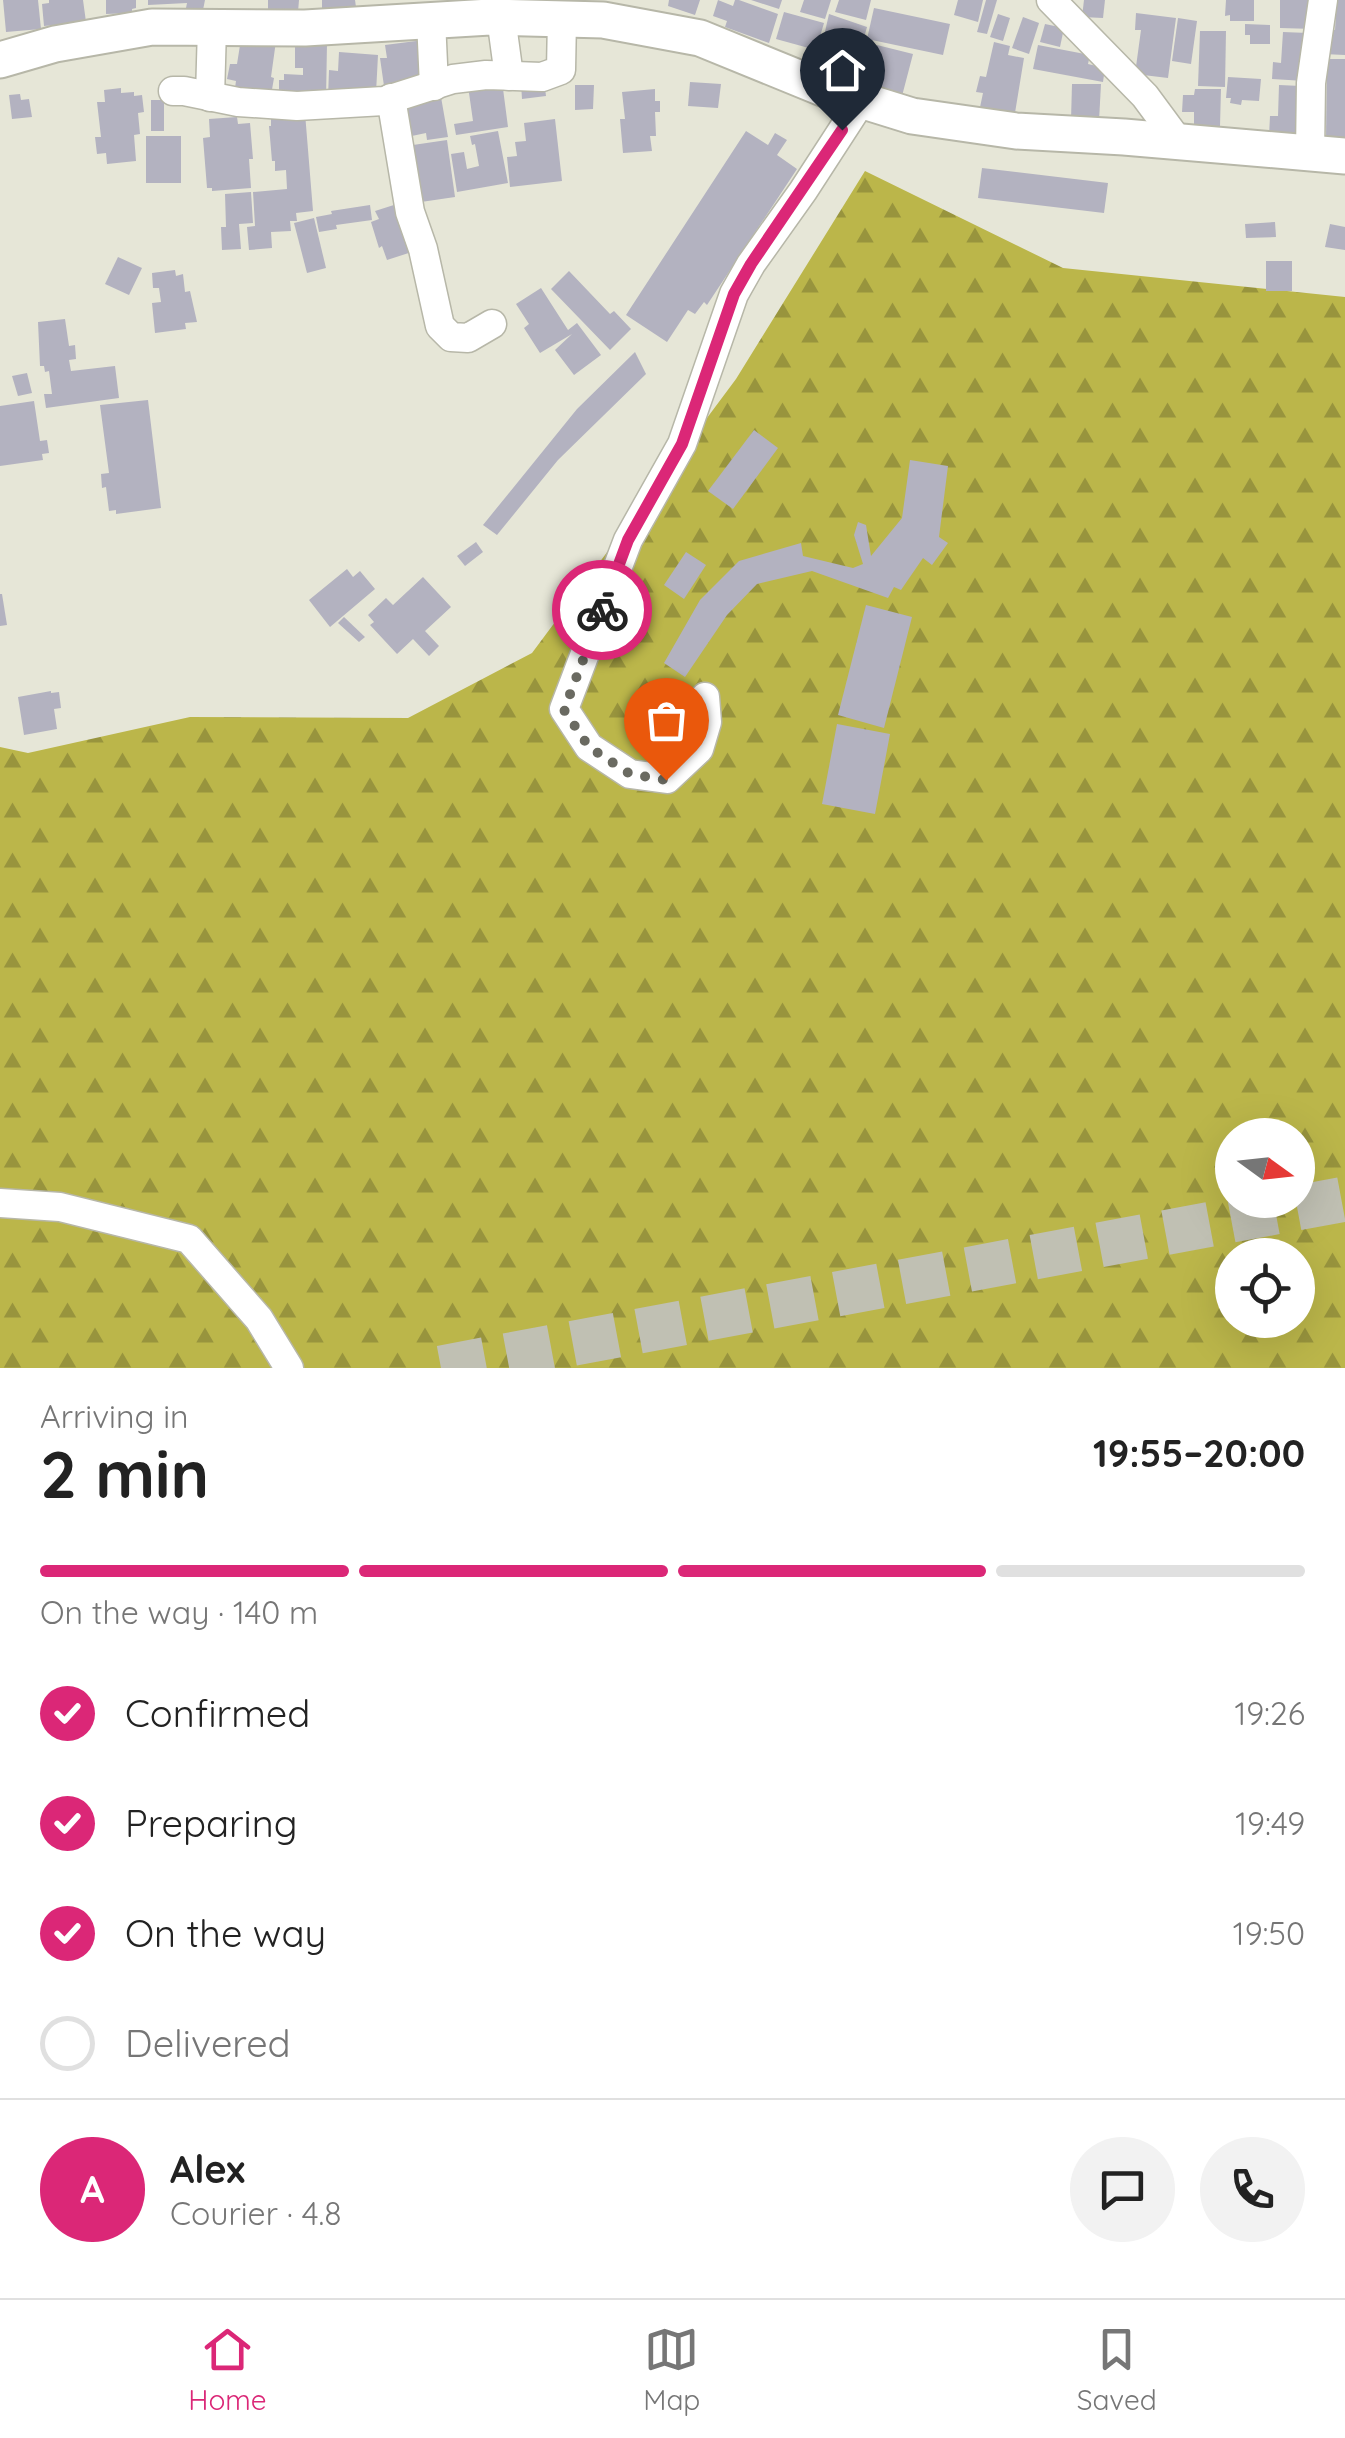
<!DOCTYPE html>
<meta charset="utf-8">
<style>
body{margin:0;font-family:Quicksand,sans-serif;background:#f2f2f2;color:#222;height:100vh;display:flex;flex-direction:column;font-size:38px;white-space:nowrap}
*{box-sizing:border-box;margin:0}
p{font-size:32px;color:#767676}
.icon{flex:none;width:55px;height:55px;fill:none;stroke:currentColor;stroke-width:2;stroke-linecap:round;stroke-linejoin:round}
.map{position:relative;height:1368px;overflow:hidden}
.sheet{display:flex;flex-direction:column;background:#fff;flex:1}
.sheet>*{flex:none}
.needle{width:65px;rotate:105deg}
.controls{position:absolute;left:1215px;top:1118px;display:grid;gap:20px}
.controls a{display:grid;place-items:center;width:100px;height:100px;border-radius:50%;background:#fff;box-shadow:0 10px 40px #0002;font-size:50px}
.pin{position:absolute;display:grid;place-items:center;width:85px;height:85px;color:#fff;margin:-102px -42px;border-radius:50% 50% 50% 0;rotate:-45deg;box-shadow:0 0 10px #0007}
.pin .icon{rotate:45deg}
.courier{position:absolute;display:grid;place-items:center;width:100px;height:100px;margin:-50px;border:8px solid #db2777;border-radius:50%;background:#fff;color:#222;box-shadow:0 2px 12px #0007}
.head em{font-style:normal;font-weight:700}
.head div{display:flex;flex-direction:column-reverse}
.head{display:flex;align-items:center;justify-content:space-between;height:170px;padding:0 40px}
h1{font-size:65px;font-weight:700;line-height:75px}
.bar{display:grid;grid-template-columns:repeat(4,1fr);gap:15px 10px;align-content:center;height:120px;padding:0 40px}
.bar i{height:12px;border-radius:8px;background:#e0e0e0}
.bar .on{background:#db2777}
.bar p{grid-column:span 4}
.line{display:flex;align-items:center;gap:25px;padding:0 40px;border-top:2px solid #e0e0e0}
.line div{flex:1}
.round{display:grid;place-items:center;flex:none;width:105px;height:105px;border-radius:52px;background:#f2f2f2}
ol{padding:0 40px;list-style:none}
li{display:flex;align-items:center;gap:30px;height:110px}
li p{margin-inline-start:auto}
li .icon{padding:10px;border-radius:50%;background:#db2777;color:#fff;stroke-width:4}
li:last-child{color:#767676}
li i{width:55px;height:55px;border:5px solid #e0e0e0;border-radius:50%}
.menu{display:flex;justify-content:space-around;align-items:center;height:140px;border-top:2px solid #e0e0e0;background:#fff;font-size:28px;color:#767676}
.menu a{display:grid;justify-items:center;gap:5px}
.menu .on{color:#db2777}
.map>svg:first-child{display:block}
.forest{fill:url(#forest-firs);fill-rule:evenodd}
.building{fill:#b3b2c0}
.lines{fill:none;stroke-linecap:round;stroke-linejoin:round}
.trunk-tunnel{stroke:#c0c0b3;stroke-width:45;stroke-dasharray:45 22;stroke-linecap:butt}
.minor-casing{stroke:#b7b7a8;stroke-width:31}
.tertiary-casing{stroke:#b7b7a8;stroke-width:39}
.minor{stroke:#fff;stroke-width:28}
.tertiary{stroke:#fff;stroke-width:35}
.done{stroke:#6a6a61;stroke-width:10;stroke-dasharray:0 18}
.route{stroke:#db2777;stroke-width:12}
</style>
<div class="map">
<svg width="1345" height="1368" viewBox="0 0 1345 1368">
<defs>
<pattern id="forest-firs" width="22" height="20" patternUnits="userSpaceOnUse" patternTransform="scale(2.5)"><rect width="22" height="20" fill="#bbb64a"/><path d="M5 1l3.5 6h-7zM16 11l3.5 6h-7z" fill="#98943d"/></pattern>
</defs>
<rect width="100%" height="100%" fill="#e6e6d7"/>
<!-- forest -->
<path class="forest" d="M 865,171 L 1063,268 L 1345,297 L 1345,1368 L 0,1368 L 0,747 L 28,753 L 190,717 L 408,718 L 532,653 L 736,379 ZM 1232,1135 L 1298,1135 L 1298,1200 L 1232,1200 ZM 1232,1255 L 1298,1255 L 1298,1320 L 1232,1320 Z"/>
<!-- building -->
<g class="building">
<path d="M 3,0 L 38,0 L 41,29 L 6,32 Z"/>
<path d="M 49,0 L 83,0 L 86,22 L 44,26 L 42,4 L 49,3 Z"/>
<path d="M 106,0 L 136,0 L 136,8 L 132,9 L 132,13 L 106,14 Z"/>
<path d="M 148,0 L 205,0 L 203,10 L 186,8 L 187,3 L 148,5 Z"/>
<path d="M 268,0 L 299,0 L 298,12 L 268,11 Z"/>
<path d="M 322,0 L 355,0 L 356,7 L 322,9 Z"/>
<path d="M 669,0 L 700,0 L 695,15 L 668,6 Z"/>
<path d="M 718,0 L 733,6 L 735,0 L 739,0 L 778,14 L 769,43 L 725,27 L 727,21 L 713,16 Z"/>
<path d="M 751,0 L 782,0 L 779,9 Z"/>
<path d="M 804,0 L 831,0 L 825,19 L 800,12 Z"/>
<path d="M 839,0 L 871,0 L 866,20 L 835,12 Z"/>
<path d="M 958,0 L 983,0 L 978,22 L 954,15 Z"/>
<path d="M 986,0 L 997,0 L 987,34 L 977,32 Z"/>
<path d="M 1084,0 L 1105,0 L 1103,18 L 1082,17 Z"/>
<path d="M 1226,0 L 1254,0 L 1254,21 L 1230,21 L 1230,15 L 1225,16 Z"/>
<path d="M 1280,0 L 1315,0 L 1314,29 L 1280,28 Z"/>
<path d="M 1337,0 L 1345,0 L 1345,55 L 1323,54 L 1331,29 L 1335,30 Z"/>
<path d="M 874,8 L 950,24 L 943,55 L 867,39 Z"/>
<path d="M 784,12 L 824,23 L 816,50 L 776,39 Z"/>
<path d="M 1136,13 L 1176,18 L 1168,78 L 1135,74 L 1141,30 L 1135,30 Z"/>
<path d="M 829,14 L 867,27 L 853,77 L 817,67 Z"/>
<path d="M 998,14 L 1010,18 L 1003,41 L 990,37 Z"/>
<path d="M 1023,17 L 1039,23 L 1029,54 L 1012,48 Z"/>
<path d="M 1178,18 L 1197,21 L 1191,64 L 1172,61 Z"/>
<path d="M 1045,24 L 1064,28 L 1060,47 L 1040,42 Z"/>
<path d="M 1245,24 L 1270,25 L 1270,44 L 1250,44 L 1250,35 L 1245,35 Z"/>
<path d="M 1200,31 L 1226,31 L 1225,87 L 1198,86 Z"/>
<path d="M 1283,32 L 1308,33 L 1305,81 L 1272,79 L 1273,62 L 1281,63 Z"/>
<path d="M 241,39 L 276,41 L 271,77 L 274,78 L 270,101 L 234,95 L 236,81 L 227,79 L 230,64 L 237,64 Z"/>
<path d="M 424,40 L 429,84 L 384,86 L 380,58 L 387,58 L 385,45 Z"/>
<path d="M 295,42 L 327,43 L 326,100 L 279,100 L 279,80 L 284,80 L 284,74 L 303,75 L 303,68 L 295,68 Z"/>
<path d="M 994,42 L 1010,46 L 1008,55 L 1024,58 L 1014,119 L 979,112 L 983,93 L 976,92 L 980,76 L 986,77 Z"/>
<path d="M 877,45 L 913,54 L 902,96 L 863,86 L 869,60 L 873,60 Z"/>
<path d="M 1038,45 L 1090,55 L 1088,64 L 1105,68 L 1103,82 L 1033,69 Z"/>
<path d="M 339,52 L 378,55 L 376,93 L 328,98 L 329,70 L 338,71 Z"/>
<path d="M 1327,59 L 1345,59 L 1345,138 L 1326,138 Z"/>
<path d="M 1228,77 L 1261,79 L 1259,101 L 1242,100 L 1241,105 L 1230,103 L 1231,98 L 1226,98 Z"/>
<path d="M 502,81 L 508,127 L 456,135 L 454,124 L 473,121 L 468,86 Z"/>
<path d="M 544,81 L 546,96 L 522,99 L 521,84 Z"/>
<path d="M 690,82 L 721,84 L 718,108 L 688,106 Z"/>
<path d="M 1072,84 L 1101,84 L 1099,121 L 1071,120 Z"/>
<path d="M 575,85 L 594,85 L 593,109 L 575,110 Z"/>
<path d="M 1279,85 L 1301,86 L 1303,137 L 1269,136 L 1270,116 L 1278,116 Z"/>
<path d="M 121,88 L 121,93 L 134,92 L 134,96 L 142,95 L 144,112 L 138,113 L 140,134 L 134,135 L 136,161 L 107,164 L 106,153 L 97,154 L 95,137 L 101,137 L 97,102 L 105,102 L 104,90 Z"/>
<path d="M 655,89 L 655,101 L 660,101 L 660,112 L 655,112 L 656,136 L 650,136 L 652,151 L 623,153 L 620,119 L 625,119 L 622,92 Z"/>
<path d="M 1195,89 L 1221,89 L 1220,126 L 1194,126 L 1194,112 L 1182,112 L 1183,95 L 1194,95 Z"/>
<path d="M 20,94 L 21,100 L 29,99 L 32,117 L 12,119 L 9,95 Z"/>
<path d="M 441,97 L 448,137 L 427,140 L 426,133 L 407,137 L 401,104 Z"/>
<rect x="151" y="100" width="13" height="31"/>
<path d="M 305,113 L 313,211 L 296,213 L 297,221 L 290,221 L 291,231 L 271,232 L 272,248 L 249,250 L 247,227 L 255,226 L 253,192 L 287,189 L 286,170 L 275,171 L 275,161 L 272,161 L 269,126 L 271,126 L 271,116 Z"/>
<path d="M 237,117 L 238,124 L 250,123 L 253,159 L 249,159 L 251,188 L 212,191 L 212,188 L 207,188 L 203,138 L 210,137 L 209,119 Z"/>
<path d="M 555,119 L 562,181 L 510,187 L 507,157 L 517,156 L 515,142 L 526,141 L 524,123 Z"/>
<path d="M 498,131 L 508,183 L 457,192 L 451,154 L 464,152 L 467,169 L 479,166 L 475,144 L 472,145 L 470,136 Z"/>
<path d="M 746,131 L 768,145 L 775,133 L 787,140 L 777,155 L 797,169 L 707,305 L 704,302 L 695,314 L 688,310 L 667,342 L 626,315 Z"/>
<rect x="146" y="136" width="35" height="47"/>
<path d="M 447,140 L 455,197 L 421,202 L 413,145 Z"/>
<path d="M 982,168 L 1108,183 L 1104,213 L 978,198 Z"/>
<path d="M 251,192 L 253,223 L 239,224 L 241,249 L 222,250 L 221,227 L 226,227 L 225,194 Z"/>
<path d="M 397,204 L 418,250 L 387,260 L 382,246 L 379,248 L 371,222 L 379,219 L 375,211 Z"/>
<path d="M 370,205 L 372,220 L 336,225 L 337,229 L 319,232 L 316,217 L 332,214 L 331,211 Z"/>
<path d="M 314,218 L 326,268 L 307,273 L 294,223 Z"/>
<path d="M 1275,222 L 1276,237 L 1246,238 L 1245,224 Z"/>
<path d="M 1330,224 L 1345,227 L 1345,250 L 1325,247 Z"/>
<path d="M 118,257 L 142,268 L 129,295 L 105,284 Z"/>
<rect x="1266" y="261" width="26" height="30"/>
<path d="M 175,270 L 176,276 L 183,274 L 185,292 L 190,291 L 197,322 L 185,323 L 186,329 L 155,333 L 152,303 L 161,302 L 159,288 L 153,288 L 152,273 Z"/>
<path d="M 569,271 L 610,314 L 614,311 L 631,329 L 610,350 L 551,289 Z"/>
<path d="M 541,288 L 568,330 L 577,323 L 601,355 L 574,375 L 555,350 L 572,334 L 540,353 L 524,328 L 529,324 L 516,304 Z"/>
<path d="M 65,319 L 69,346 L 75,345 L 76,359 L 69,360 L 71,371 L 115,366 L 119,398 L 46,408 L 44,394 L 52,394 L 49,371 L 45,372 L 44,366 L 40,366 L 38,322 Z"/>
<path d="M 635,352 L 646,374 L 558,460 L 497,535 L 483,525 L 577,409 Z"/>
<path d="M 27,373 L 32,393 L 18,396 L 12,376 Z"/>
<path d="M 148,400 L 161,508 L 116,514 L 116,510 L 109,511 L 106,487 L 102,488 L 101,474 L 109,473 L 100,405 Z"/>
<path d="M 34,401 L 40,441 L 47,440 L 49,453 L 42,454 L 43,460 L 0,466 L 0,406 Z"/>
<path d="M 754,430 L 778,448 L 733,509 L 708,491 Z"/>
<path d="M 910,460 L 948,466 L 939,537 L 948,543 L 932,565 L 923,558 L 901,590 L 894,587 L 888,598 L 812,571 L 757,584 L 727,615 L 685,677 L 664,663 L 700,600 L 739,561 L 801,543 L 803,556 L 853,568 L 863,564 L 854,535 L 858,522 L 866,525 L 871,556 L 902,518 Z"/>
<path d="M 476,542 L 483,552 L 465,566 L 457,556 Z"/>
<path d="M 686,552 L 706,565 L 684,599 L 664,585 Z"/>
<path d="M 347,569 L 353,577 L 360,571 L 375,589 L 330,627 L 309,600 Z"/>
<path d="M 423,577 L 451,607 L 425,631 L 439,646 L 429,656 L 413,639 L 397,654 L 370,625 L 374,622 L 368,615 L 386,598 L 393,605 Z"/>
<path d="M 0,594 L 2,594 L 7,625 L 0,626 Z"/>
<path d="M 866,605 L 912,617 L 884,728 L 838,715 Z"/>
<path d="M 344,617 L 365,637 L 359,642 L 338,623 Z"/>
<path d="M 51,691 L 51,693 L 59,692 L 61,708 L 54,709 L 57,729 L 24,735 L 18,697 Z"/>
<path d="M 837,724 L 890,734 L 875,814 L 822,804 Z"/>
</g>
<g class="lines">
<!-- trunk-tunnel -->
<path class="trunk-tunnel" d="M 441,1368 L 1345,1199"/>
<defs>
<g id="minor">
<path d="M 1051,0 L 1145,96 L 1179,142"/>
<path d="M 501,17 L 509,76"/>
<path d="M 431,20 L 434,86"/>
<path d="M 173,91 L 184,91 L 238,102 L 297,106 L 384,101 L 453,79 L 486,75 L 542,77 L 561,70 L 562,19"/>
<path d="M 210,97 L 212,27"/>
<path d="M 391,98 L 410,212 L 423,249 L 440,326 L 451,337 L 468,338 L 492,324"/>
<path d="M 1310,153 L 1311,83 L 1323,0"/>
<path d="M 705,697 L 707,722 L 699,749 L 667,779 L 630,774 L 589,747 L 564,709 L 628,540 L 682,444 L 734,294 L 751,264 L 803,191 L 862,100"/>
<path d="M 0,1203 L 60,1207 L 189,1239 L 259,1319 L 289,1368"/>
</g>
<path id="tertiary" d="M 0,60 L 55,44 L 152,27 L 305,28 L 490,17 L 603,20 L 700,38 L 825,89 L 912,116 L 1016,131 L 1124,137 L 1345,156"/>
</defs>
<!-- minor casing -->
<use href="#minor" class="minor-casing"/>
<!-- tertiary casing -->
<use href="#tertiary" class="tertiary-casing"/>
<!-- minor -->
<use href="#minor" class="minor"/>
<!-- tertiary -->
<use href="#tertiary" class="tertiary"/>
</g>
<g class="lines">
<!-- done -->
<path class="done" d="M 602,610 L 564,710 L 589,747 L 630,774 L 666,780"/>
<!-- route -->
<path class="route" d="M 602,610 L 628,540 L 682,444 L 734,294 L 751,264 L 842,130"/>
</g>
</svg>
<div class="controls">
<a><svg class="needle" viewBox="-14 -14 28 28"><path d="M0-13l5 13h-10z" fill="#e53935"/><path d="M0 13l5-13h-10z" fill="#767676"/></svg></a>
<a><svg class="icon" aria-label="locate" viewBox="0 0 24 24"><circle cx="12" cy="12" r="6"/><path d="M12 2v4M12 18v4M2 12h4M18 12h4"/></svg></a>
</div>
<div class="pin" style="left:666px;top:780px;background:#ea580c"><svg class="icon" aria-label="bag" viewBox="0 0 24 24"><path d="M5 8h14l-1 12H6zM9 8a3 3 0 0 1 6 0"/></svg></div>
<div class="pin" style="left:842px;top:130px;background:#1f2937"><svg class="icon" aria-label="home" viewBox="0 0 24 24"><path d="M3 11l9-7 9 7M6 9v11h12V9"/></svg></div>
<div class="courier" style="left:602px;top:610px"><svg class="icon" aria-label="bike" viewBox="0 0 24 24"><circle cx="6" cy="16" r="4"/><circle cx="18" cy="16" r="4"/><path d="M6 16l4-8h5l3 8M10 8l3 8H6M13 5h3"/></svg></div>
</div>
<section class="sheet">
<div class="head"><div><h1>2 min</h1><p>Arriving in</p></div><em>19:55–20:00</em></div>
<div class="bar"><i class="on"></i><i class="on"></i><i class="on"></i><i></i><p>On the way · 140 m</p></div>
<ol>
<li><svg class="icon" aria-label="check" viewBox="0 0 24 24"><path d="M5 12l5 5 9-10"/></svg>Confirmed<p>19:26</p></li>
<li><svg class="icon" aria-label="check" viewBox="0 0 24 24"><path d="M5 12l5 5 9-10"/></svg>Preparing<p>19:49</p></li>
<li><svg class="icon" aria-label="check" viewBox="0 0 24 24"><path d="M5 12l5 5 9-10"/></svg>On the way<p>19:50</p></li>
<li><i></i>Delivered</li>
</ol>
<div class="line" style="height:180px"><b class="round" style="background:#db2777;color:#fff">A</b><div><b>Alex</b><p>Courier · 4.8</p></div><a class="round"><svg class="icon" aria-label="chat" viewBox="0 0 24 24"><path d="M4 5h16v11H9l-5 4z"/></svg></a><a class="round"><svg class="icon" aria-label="phone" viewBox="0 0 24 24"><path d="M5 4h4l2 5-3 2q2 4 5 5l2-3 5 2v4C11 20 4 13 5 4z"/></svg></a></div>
</section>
<nav class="menu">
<a class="on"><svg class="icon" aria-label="home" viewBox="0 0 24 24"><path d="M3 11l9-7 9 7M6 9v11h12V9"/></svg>Home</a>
<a><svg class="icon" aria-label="map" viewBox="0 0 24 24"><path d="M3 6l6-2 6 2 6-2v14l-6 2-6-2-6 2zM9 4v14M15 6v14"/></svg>Map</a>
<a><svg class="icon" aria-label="saved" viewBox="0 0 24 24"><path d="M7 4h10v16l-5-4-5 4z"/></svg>Saved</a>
</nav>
